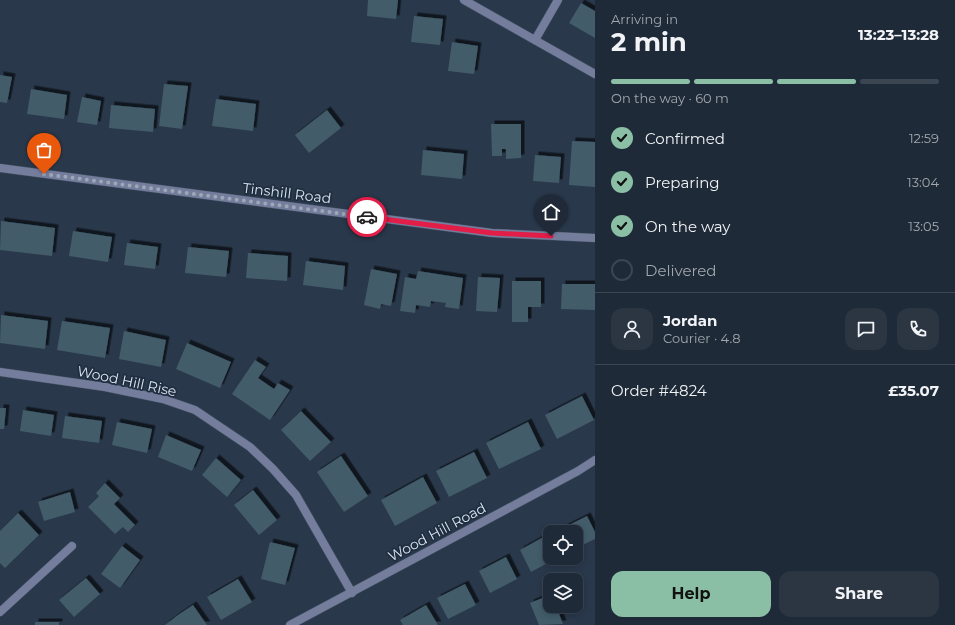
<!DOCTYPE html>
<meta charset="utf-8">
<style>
body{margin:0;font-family:Montserrat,sans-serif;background:#2c3643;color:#f1f3f6;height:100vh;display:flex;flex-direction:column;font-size:15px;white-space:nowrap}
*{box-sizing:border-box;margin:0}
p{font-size:13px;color:#a1a7ae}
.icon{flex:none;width:22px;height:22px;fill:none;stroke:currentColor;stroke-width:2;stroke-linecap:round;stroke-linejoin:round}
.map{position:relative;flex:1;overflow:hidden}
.sheet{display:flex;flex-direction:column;background:#1f2a38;width:360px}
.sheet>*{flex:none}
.buttons{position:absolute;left:543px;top:525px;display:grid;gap:8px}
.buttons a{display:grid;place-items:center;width:40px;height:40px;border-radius:8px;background:#1f2a38;box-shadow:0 2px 6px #0003,0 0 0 1px #3c4653;font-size:20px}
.pin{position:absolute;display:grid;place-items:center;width:34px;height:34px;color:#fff;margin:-41px -17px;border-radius:50% 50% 50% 0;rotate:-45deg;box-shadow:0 0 4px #0007}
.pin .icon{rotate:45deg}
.courier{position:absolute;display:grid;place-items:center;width:40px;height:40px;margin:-20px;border:3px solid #e11d48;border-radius:50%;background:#fff;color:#222;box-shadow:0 1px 5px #0007}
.overview em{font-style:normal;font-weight:700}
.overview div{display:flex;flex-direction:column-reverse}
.overview{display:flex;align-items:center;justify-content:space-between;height:68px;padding:0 16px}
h1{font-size:26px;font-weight:700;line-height:30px}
.bar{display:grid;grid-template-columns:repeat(4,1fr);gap:6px 4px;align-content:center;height:48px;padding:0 16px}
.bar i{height:5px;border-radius:3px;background:#3c4653}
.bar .current{background:#8abfa5}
.bar p{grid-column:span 4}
.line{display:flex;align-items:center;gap:10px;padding:0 16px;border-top:1px solid #3c4653}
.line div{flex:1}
.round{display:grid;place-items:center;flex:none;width:42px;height:42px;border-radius:12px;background:#2c3643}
ol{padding:0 16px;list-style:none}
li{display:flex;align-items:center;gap:12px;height:44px}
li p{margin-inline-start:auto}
li .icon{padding:4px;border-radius:50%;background:#8abfa5;color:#111;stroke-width:4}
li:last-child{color:#a1a7ae}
li i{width:22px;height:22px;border:2px solid #3c4653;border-radius:50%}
.cta{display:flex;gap:8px;margin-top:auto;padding:8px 16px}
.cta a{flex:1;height:46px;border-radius:12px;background:#8abfa5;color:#111;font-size:16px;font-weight:700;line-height:46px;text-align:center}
.cta a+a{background:#2c3643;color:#f1f3f6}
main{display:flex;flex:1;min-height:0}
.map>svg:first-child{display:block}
.building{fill:#425b6b;filter:url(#shadow)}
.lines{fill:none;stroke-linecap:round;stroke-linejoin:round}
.minor-casing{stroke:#455466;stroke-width:9}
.tertiary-casing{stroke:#455466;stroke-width:9}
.minor{stroke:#757d9d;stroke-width:8}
.tertiary{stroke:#757d9d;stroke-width:8}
.done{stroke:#9da8b7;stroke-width:4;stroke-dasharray:0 7.2}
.route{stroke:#e11d48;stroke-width:5}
.labels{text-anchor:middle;stroke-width:3.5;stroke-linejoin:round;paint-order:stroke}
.street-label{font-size:14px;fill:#dbe5f1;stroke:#1f2e40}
</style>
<main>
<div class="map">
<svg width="595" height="625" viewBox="0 0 595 625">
<defs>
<filter id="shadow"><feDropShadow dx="3.5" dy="-3.5" stdDeviation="0" flood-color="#0009"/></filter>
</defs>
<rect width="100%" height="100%" fill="#29384b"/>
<!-- building -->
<g class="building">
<path d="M 368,0 L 398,0 L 396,19 L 367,16 Z"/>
<path d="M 581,3 L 595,11 L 595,38 L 569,23 Z"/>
<path d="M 414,16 L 443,19 L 440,45 L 411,42 Z"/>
<path d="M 452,42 L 478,46 L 474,74 L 448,71 Z"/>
<path d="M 0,75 L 12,77 L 7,103 L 0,102 Z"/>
<path d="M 164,84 L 188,86 L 182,129 L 159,126 Z"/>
<path d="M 31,89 L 67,95 L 64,119 L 27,114 Z"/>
<path d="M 82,97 L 101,101 L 97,125 L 77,122 Z"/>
<path d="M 216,99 L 256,104 L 253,131 L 212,126 Z"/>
<path d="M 111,105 L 155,109 L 153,132 L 109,128 Z"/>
<path d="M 327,110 L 341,128 L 309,153 L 295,135 Z"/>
<path d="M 491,124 L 521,124 L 521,158 L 506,159 L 506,149 L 502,149 L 502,156 L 492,156 Z"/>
<path d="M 572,141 L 595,142 L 595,187 L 569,185 Z"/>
<path d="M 423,150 L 464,154 L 462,179 L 421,175 Z"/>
<path d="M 535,155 L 561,157 L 559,183 L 533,181 Z"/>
<path d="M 1,221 L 55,228 L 52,256 L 0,250 Z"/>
<path d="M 73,231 L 112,237 L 108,262 L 69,256 Z"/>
<path d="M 127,243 L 158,247 L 155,269 L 124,265 Z"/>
<path d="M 188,247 L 229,251 L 226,277 L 185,273 Z"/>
<path d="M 248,253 L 288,256 L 287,281 L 246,278 Z"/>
<path d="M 306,261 L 345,266 L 343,290 L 303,285 Z"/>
<path d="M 371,269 L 397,274 L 391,306 L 381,304 L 380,309 L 364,305 Z"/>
<path d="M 418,271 L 463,278 L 459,309 L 445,307 L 446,303 L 431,301 L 430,307 L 416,305 L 415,313 L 400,311 L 405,277 L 416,279 Z"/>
<path d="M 478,277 L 500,278 L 497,312 L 476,311 Z"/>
<path d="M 512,281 L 541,281 L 541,307 L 528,307 L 528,322 L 512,322 Z"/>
<path d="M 562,284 L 595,284 L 595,310 L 561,309 Z"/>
<path d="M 1,315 L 48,321 L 45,349 L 0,343 Z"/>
<path d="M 62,321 L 110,328 L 105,358 L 57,350 Z"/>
<path d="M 124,331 L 166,340 L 161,367 L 119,359 Z"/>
<path d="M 187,343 L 231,362 L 220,388 L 176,369 Z"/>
<path d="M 255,360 L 266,367 L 258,378 L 274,389 L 278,383 L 290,390 L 270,420 L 232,394 Z"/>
<path d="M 582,396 L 594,420 L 557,439 L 545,415 Z"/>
<path d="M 0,408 L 6,408 L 4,429 L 0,429 Z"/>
<path d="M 23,410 L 54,415 L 51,436 L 20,431 Z"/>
<path d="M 301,411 L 331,442 L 310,461 L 281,430 Z"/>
<path d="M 65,416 L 102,421 L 99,443 L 62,438 Z"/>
<path d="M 117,422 L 152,429 L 147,453 L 112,445 Z"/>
<path d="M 528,422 L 541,449 L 499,469 L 486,443 Z"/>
<path d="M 166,435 L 201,450 L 192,471 L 158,457 Z"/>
<path d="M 474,452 L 487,478 L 449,497 L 436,471 Z"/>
<path d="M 341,456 L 368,496 L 344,512 L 317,472 Z"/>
<path d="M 216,458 L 241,480 L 227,497 L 202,475 Z"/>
<path d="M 423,477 L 437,503 L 395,526 L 381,500 Z"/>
<path d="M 105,483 L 120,498 L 114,504 L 135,525 L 128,532 L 123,527 L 115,534 L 88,507 L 99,496 L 96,493 Z"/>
<path d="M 253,490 L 277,520 L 259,535 L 234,505 Z"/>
<path d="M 70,492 L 75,512 L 44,521 L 38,502 Z"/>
<path d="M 18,513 L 39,535 L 5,568 L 0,563 L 0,531 Z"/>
<path d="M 587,516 L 595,532 L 595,539 L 576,548 L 576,532 L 560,532 L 559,530 Z"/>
<path d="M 547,535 L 550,540 L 550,558 L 557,558 L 531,572 L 520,550 Z"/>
<path d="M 270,542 L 295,548 L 285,585 L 261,579 Z"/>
<path d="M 122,546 L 140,560 L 120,588 L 101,574 Z"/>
<path d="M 506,557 L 517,579 L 490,593 L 479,571 Z"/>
<path d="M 86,578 L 100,594 L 74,617 L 59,600 Z"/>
<path d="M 238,579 L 252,602 L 221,620 L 207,597 Z"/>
<path d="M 465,584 L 476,605 L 448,619 L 437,598 Z"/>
<path d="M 550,595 L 550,606 L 556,606 L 563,624 L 539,625 L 530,603 Z"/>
<path d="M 193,605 L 207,625 L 165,625 L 178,615 Z"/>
<path d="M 426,605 L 438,625 L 403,625 L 400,620 Z"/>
<rect x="35" y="622" width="24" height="3"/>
</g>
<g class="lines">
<defs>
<g id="minor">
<path d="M 464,0 L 595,74"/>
<path d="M 535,40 L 558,0"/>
<path d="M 0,372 L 105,387 L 163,399 L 195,410 L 250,447 L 273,469 L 296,495 L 352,593"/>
<path d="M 0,612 L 72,546"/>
<path d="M 290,625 L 578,471 L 595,460"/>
</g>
<path id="tertiary" d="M 0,168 L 492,233 L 595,238"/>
</defs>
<!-- minor casing -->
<use href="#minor" class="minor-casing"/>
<!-- tertiary casing -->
<use href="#tertiary" class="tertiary-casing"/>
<!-- minor -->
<use href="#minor" class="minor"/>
<!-- tertiary -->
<use href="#tertiary" class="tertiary"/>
</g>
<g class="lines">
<!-- done -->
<path class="done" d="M 44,174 L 367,217"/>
<!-- route -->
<path class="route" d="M 367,217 L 492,233 L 551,236"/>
</g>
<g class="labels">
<!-- street labels -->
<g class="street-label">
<text transform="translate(287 193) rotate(7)" y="5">Tinshill Road</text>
<text transform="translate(127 381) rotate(12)" y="5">Wood Hill Rise</text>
<text transform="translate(437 532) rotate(-28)" y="5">Wood Hill Road</text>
</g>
</g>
</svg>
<div class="buttons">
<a><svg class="icon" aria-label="locate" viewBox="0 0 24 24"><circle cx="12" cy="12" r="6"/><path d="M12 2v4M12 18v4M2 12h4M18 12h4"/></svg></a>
<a><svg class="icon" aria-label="layers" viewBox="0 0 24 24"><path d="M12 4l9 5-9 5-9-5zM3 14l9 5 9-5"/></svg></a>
</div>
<div class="pin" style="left:44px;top:174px;background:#ea580c"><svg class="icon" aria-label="bag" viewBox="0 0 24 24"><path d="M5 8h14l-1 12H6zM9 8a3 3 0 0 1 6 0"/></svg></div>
<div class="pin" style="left:551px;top:236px;background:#1f2937"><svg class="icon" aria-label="home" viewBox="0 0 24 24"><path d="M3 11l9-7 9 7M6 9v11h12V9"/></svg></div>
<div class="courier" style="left:367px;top:217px"><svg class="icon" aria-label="car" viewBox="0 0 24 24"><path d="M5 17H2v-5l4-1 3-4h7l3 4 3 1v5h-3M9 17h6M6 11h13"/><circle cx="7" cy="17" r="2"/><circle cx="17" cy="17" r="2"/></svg></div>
</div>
<section class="sheet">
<div class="overview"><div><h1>2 min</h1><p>Arriving in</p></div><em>13:23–13:28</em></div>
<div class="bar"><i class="current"></i><i class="current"></i><i class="current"></i><i></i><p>On the way · 60 m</p></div>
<ol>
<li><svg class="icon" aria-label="check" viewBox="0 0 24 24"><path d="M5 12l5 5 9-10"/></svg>Confirmed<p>12:59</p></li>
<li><svg class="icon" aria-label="check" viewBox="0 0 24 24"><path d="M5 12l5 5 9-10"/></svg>Preparing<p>13:04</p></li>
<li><svg class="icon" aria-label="check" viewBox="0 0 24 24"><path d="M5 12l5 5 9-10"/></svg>On the way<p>13:05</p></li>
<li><i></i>Delivered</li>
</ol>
<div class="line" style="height:72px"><a class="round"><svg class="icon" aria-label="person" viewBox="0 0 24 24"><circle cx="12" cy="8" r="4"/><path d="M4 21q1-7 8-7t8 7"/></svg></a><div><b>Jordan</b><p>Courier · 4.8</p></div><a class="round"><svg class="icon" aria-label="chat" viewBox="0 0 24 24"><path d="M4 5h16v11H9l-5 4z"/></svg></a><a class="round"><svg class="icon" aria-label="phone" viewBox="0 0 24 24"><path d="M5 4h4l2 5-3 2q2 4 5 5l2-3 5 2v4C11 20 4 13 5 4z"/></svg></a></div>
<div class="line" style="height:52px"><div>Order #4824</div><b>£35.07</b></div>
<div class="cta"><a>Help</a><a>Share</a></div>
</section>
</main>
